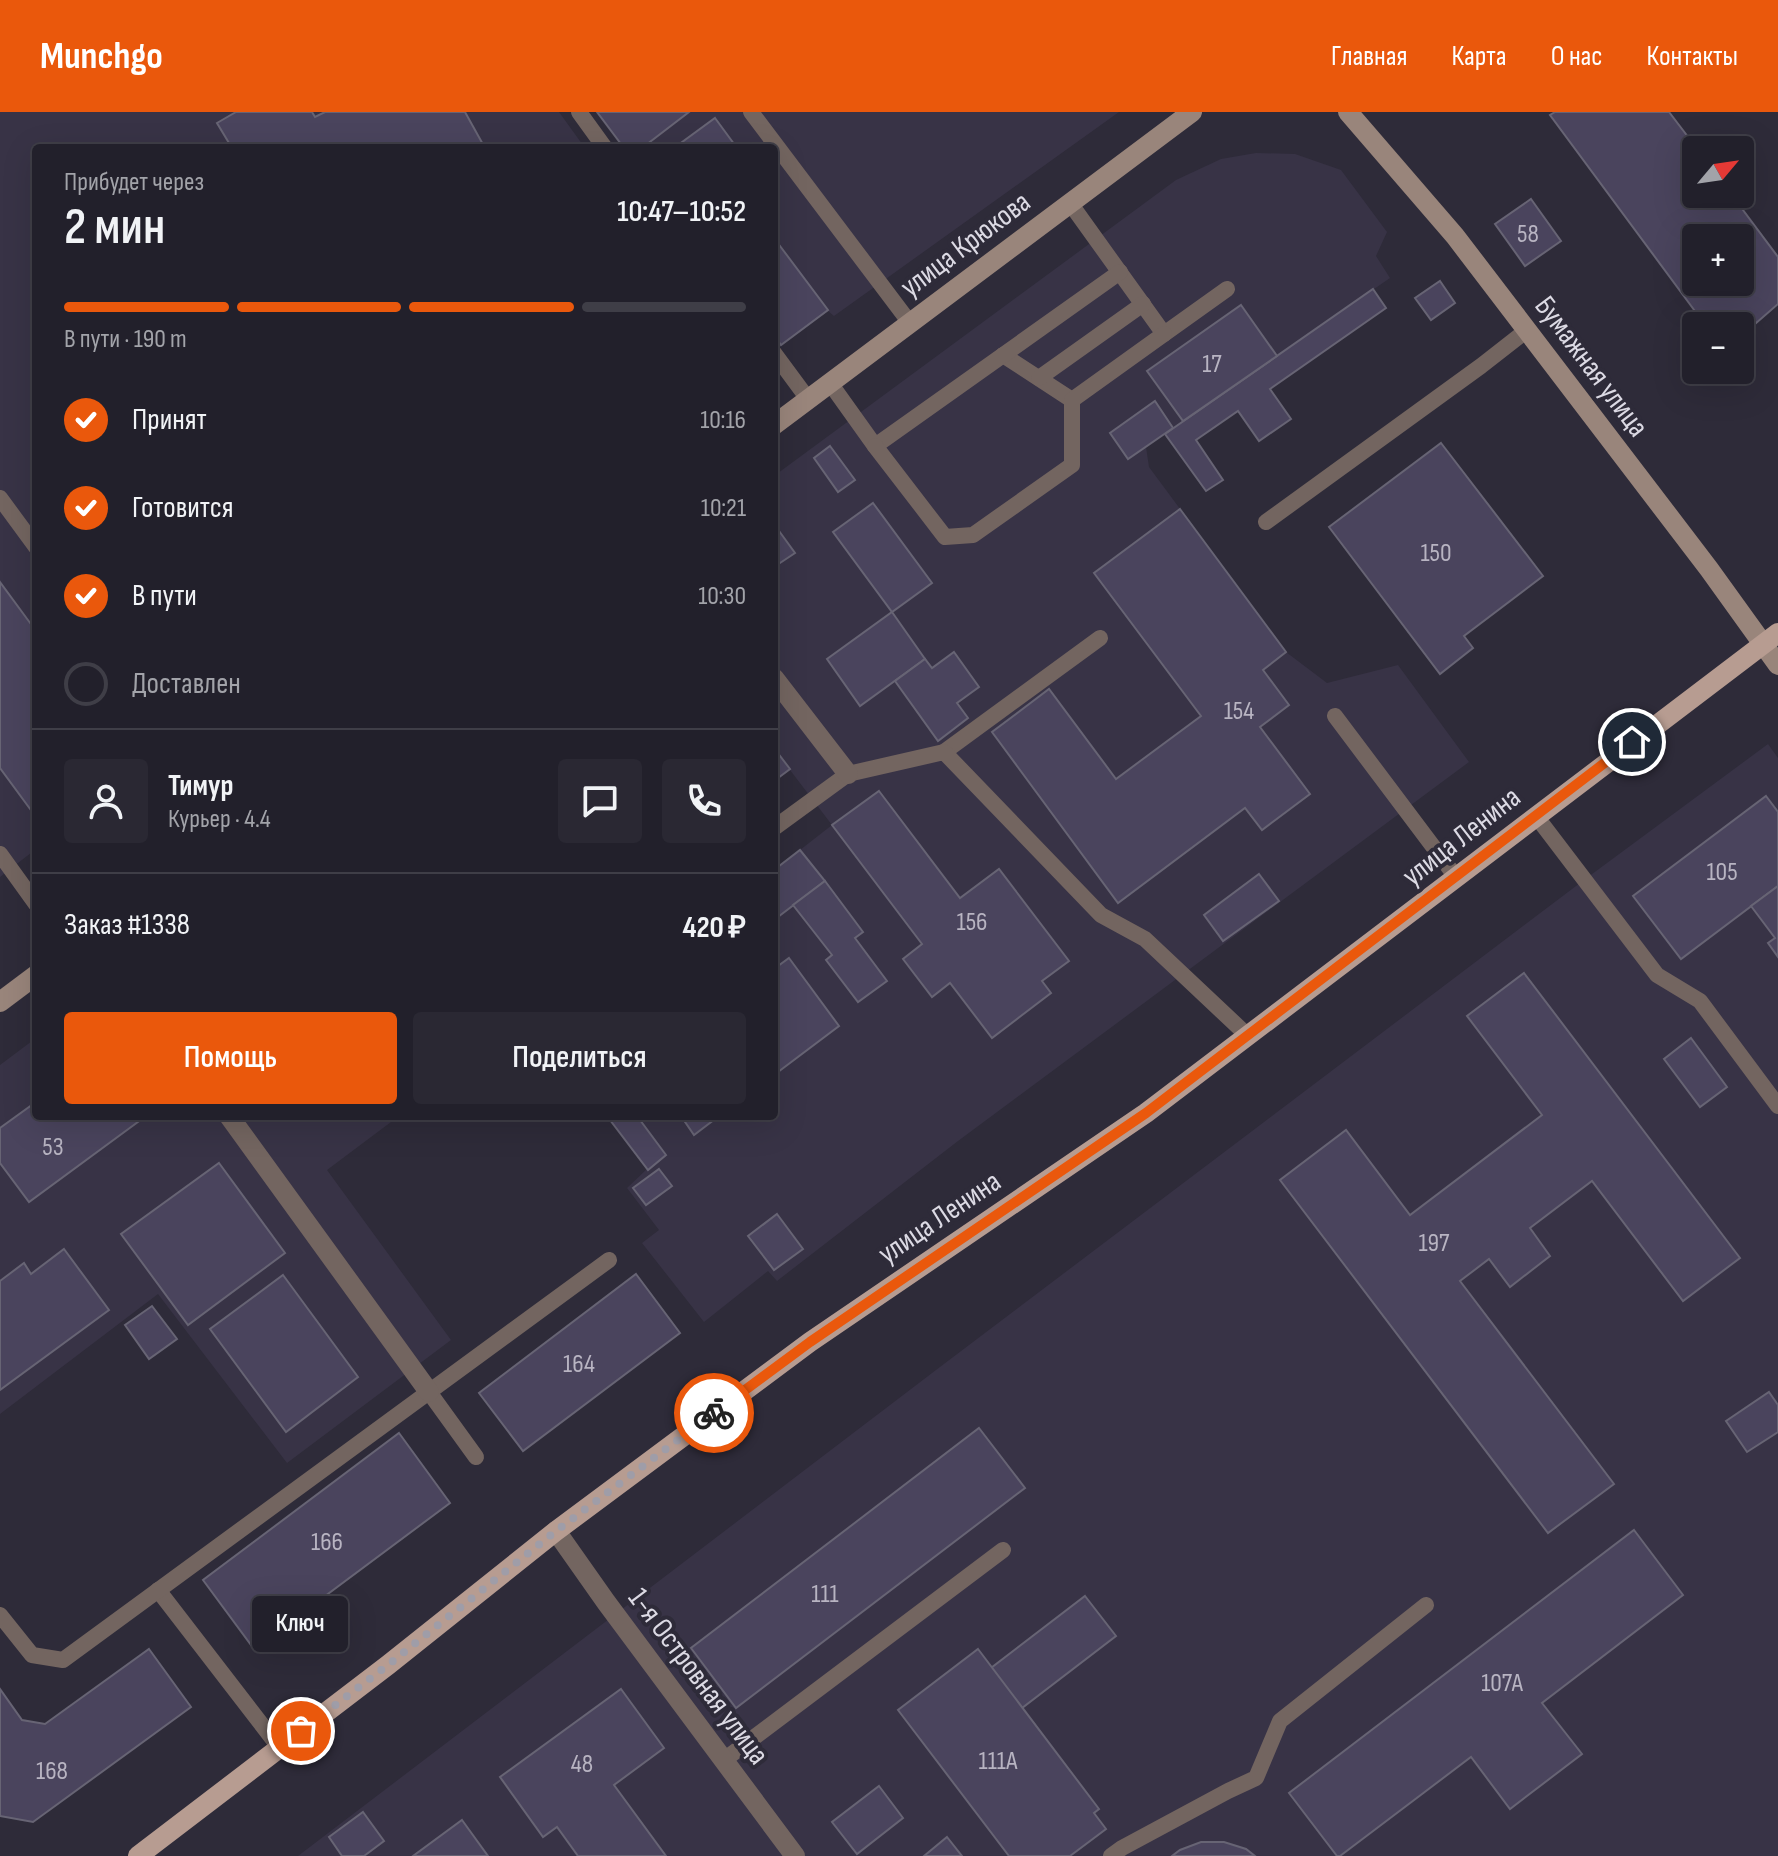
<!DOCTYPE html>
<html lang="ru">
<meta charset="utf-8">
<style>
body{margin:0;font-family:"Sofia Sans Condensed",sans-serif;background:#2a2833;color:#f1f3f6;height:100vh;display:flex;flex-direction:column;font-size:30px;white-space:nowrap}
*{box-sizing:border-box;margin:0}
p{font-size:26px;color:#a2a3a9}
.icon{flex:none;width:44px;height:44px;fill:none;stroke:currentColor;stroke-width:2;stroke-linecap:round;stroke-linejoin:round}
.map{position:relative;flex:1;overflow:hidden}
.sheet{position:absolute;left:32px;top:32px;width:746px;height:976px;display:flex;flex-direction:column;background:#22202b;border-radius:8px;box-shadow:0 8px 32px #0002,0 0 0 2px #3f3e47}
.sheet>*{flex:none}
.needle{width:52px;rotate:61deg}
.fabs{position:absolute;left:1682px;top:24px;display:grid;gap:16px}
.fabs a{display:grid;place-items:center;width:72px;height:72px;border-radius:8px;background:#22202b;box-shadow:0 8px 32px #0002,0 0 0 2px #3f3e47;font-size:40px}
.pin{position:absolute;display:grid;place-items:center;width:68px;height:68px;color:#fff;margin:-34px;border:4px solid #fff;border-radius:50%;box-shadow:0 2px 8px #0007}
.courier{position:absolute;display:grid;place-items:center;width:80px;height:80px;margin:-40px;border:6px solid #ea580c;border-radius:50%;background:#fff;color:#222;box-shadow:0 2px 10px #0007}
.bubble{position:absolute;height:56px;border-radius:8px;background:#22202b;box-shadow:0 8px 32px #0002,0 0 0 2px #3f3e47;font-size:26px;font-weight:600;line-height:56px;text-align:center}
.headline em{font-style:normal;font-weight:600}
.headline div{display:flex;flex-direction:column-reverse}
.headline{display:flex;align-items:center;justify-content:space-between;height:136px;padding:0 32px}
h1{font-size:52px;font-weight:600;line-height:60px}
.bar{display:grid;grid-template-columns:repeat(4,1fr);gap:12px 8px;align-content:center;height:96px;padding:0 32px}
.bar i{height:10px;border-radius:6px;background:#3f3e47}
.bar .selected{background:#ea580c}
.bar p{grid-column:span 4}
.line{display:flex;align-items:center;gap:20px;padding:0 32px;border-top:2px solid #3f3e47}
.line div{flex:1}
.round{display:grid;place-items:center;flex:none;width:84px;height:84px;border-radius:8px;background:#2a2833}
ol{padding:0 32px;list-style:none}
li{display:flex;align-items:center;gap:24px;height:88px}
li p{margin-inline-start:auto}
li .icon{padding:8px;border-radius:50%;background:#ea580c;color:#fff;stroke-width:4}
li:last-child{color:#a2a3a9}
li i{width:44px;height:44px;border:4px solid #3f3e47;border-radius:50%}
.primary-button{display:flex;gap:16px;margin-top:auto;padding:16px 32px}
.primary-button a{flex:1;height:92px;border-radius:8px;background:#ea580c;color:#fff;font-size:32px;font-weight:600;line-height:92px;text-align:center}
.primary-button a+a{background:#2a2833;color:#f1f3f6}
header{display:flex;align-items:center;gap:48px;box-sizing:border-box;height:112px;padding:0 40px;background:#ea580c;color:#fff}
header strong{font-size:38px}
nav{display:flex;gap:44px;margin-inline-start:auto;font-size:28px}
.map>svg:first-child{display:block}
.built{fill:#383346}
.building{fill:#4a445d;stroke:#676474;stroke-width:2;fill-rule:evenodd}
.lines{fill:none;stroke-linecap:round;stroke-linejoin:round}
.lane{stroke:#736560;stroke-width:16}
.street{stroke:#736560;stroke-width:20}
.secondary{stroke:#99857b;stroke-width:20}
.primary{stroke:#b79c91;stroke-width:20}
.done{stroke:#9f9da8;stroke-width:8;stroke-dasharray:0 14.4}
.route{stroke:#ea580c;stroke-width:10}
.labels{text-anchor:middle;stroke-width:8;stroke-linejoin:round;paint-order:stroke}
.number-label{font-size:26px;fill:#b8b4c2}
.street-label{font-size:30px;fill:#dcdae4;stroke:#2e2b39}
</style>
<header>
<strong>Munchgo</strong>
<nav><a>Главная</a><a>Карта</a><a>О нас</a><a>Контакты</a></nav>
</header>
<div class="map">
<svg width="1778" height="1744" viewBox="0 0 1778 1744">
<rect width="100%" height="100%" fill="#2e2b39"/>
<!-- built -->
<g class="built">
<path d="M 0,0 L 559,0 L 585,36 L 36,36 L 36,737 L 0,765 Z"/>
<path d="M 597,0 L 1119,0 L 834,204 L 828,199 L 781,233 L 774,223 L 774,36 L 624,36 Z"/>
<path d="M 1256,41 L 1295,42 L 1341,58 L 1387,120 L 1376,144 L 1390,166 L 1146,335 L 1149,355 L 1286,540 L 1327,571 L 1398,553 L 1469,650 L 958,1029 L 777,1169 L 768,1159 L 704,1210 L 642,1131 L 659,1118 L 627,1076 L 647,1057 L 607,1004 L 774,1004 L 774,808 L 824,769 L 800,738 L 832,713 L 790,658 L 774,669 L 774,364 L 1176,68 L 1221,47 Z"/>
<path d="M 1768,632 L 1778,646 L 1778,1744 L 298,1744 L 936,1258 L 1584,768 Z"/>
<path d="M 36,926 L 36,1004 L 399,1004 L 327,1058 L 451,1228 L 287,1351 L 158,1182 L 0,1302 L 0,953 Z"/>
</g>
<!-- building -->
<g class="building">
<path d="M 236,0 L 312,0 L 315,5 L 325,0 L 465,0 L 485,36 L 232,36 L 217,11 Z"/>
<path d="M 597,0 L 689,0 L 642,36 L 624,36 Z"/>
<path d="M 1555,0 L 1669,0 L 1698,38 L 1696,38 L 1696,82 L 1731,82 L 1778,145 L 1778,192 L 1740,225 L 1740,214 L 1706,214 L 1550,3 ZM 1696,126 L 1740,126 L 1740,170 L 1696,170 Z"/>
<path d="M 715,6 L 737,36 L 674,36 Z"/>
<path d="M 1531,87 L 1561,129 L 1525,154 L 1495,112 Z"/>
<path d="M 774,126 L 828,198 L 781,233 L 774,223 Z"/>
<path d="M 1440,169 L 1455,191 L 1431,208 L 1415,186 Z"/>
<path d="M 1373,177 L 1386,196 L 1270,277 L 1291,307 L 1259,329 L 1238,299 L 1196,328 L 1223,368 L 1206,379 L 1165,322 Z"/>
<path d="M 1241,193 L 1277,244 L 1183,309 L 1147,259 Z"/>
<path d="M 1155,289 L 1173,316 L 1128,347 L 1110,321 Z"/>
<path d="M 1441,331 L 1543,464 L 1464,524 L 1473,536 L 1440,562 L 1329,415 Z"/>
<path d="M 830,334 L 855,368 L 838,380 L 814,346 Z"/>
<path d="M 873,391 L 932,471 L 892,500 L 833,420 Z"/>
<path d="M 1180,397 L 1286,540 L 1263,558 L 1289,593 L 1260,615 L 1310,682 L 1262,718 L 1245,696 L 1118,791 L 992,620 L 1049,577 L 1116,667 L 1201,604 L 1094,461 Z"/>
<path d="M 774,412 L 795,441 L 774,455 Z"/>
<path d="M 0,470 L 36,519 L 36,705 L 0,656 Z"/>
<path d="M 892,500 L 925,547 L 860,594 L 827,547 Z"/>
<path d="M 954,540 L 979,575 L 957,591 L 968,606 L 938,629 L 895,569 L 925,547 L 932,556 Z"/>
<path d="M 774,636 L 790,657 L 774,669 Z"/>
<path d="M 879,679 L 960,786 L 999,757 L 1069,849 L 1042,869 L 1051,881 L 992,926 L 950,871 L 932,885 L 903,847 L 922,832 L 832,713 Z"/>
<path d="M 1766,684 L 1778,700 L 1778,774 L 1681,847 L 1633,784 Z"/>
<path d="M 800,738 L 825,769 L 774,808 L 774,758 Z"/>
<path d="M 1259,762 L 1279,789 L 1223,829 L 1204,803 Z"/>
<path d="M 825,769 L 863,820 L 855,826 L 887,869 L 858,890 L 826,848 L 832,843 L 793,793 Z"/>
<path d="M 1778,774 L 1778,845 L 1768,831 L 1775,826 L 1751,794 Z"/>
<path d="M 789,846 L 839,914 L 774,963 L 774,857 Z"/>
<path d="M 1524,861 L 1740,1146 L 1683,1189 L 1592,1069 L 1530,1116 L 1550,1144 L 1510,1175 L 1489,1147 L 1460,1169 L 1614,1372 L 1548,1421 L 1280,1068 L 1346,1018 L 1410,1103 L 1542,1003 L 1467,904 Z"/>
<path d="M 1691,926 L 1727,975 L 1700,995 L 1664,947 Z"/>
<path d="M 36,990 L 36,1004 L 146,1004 L 29,1090 L 0,1051 L 0,1016 Z"/>
<path d="M 607,1004 L 637,1004 L 666,1043 L 648,1058 Z"/>
<path d="M 681,1004 L 719,1004 L 694,1023 Z"/>
<path d="M 219,1051 L 285,1141 L 188,1213 L 121,1122 Z"/>
<path d="M 659,1057 L 672,1074 L 646,1093 L 633,1076 Z"/>
<path d="M 777,1102 L 803,1137 L 774,1158 L 748,1124 Z"/>
<path d="M 64,1137 L 109,1198 L 0,1278 L 0,1169 L 24,1151 L 31,1162 Z"/>
<path d="M 636,1162 L 680,1221 L 523,1339 L 479,1281 Z"/>
<path d="M 283,1163 L 358,1265 L 286,1320 L 210,1217 Z"/>
<path d="M 152,1194 L 177,1227 L 149,1247 L 125,1213 Z"/>
<path d="M 1769,1280 L 1778,1293 L 1778,1320 L 1747,1340 L 1726,1309 Z"/>
<path d="M 979,1316 L 1025,1376 L 736,1596 L 691,1536 Z"/>
<path d="M 399,1321 L 450,1391 L 254,1537 L 203,1468 Z"/>
<path d="M 1634,1418 L 1683,1483 L 1542,1591 L 1582,1642 L 1510,1697 L 1471,1645 L 1340,1744 L 1337,1744 L 1289,1681 Z"/>
<path d="M 1085,1484 L 1116,1524 L 1022,1596 L 991,1556 Z"/>
<path d="M 149,1537 L 191,1595 L 33,1710 L 0,1704 L 0,1577 L 22,1608 L 45,1612 Z"/>
<path d="M 978,1537 L 1099,1697 L 1094,1701 L 1106,1717 L 1070,1744 L 1009,1744 L 898,1598 Z"/>
<path d="M 621,1577 L 664,1636 L 614,1673 L 666,1744 L 578,1744 L 557,1715 L 543,1725 L 500,1665 Z"/>
<path d="M 879,1674 L 903,1706 L 857,1742 L 832,1710 Z"/>
<path d="M 363,1700 L 384,1729 L 364,1744 L 342,1744 L 329,1725 Z"/>
<path d="M 462,1708 L 488,1744 L 413,1744 Z"/>
<path d="M 947,1725 L 962,1744 L 924,1744 Z"/>
<path d="M 1201,1730 L 1224,1730 L 1246,1737 L 1255,1744 L 1172,1744 L 1180,1738 Z"/>
</g>
<g class="lines">
<!-- lane -->
<g class="lane">
<path d="M 579,0 L 605,36"/>
<path d="M 751,0 L 910,211"/>
<path d="M 1070,91 L 1164,222 L 1227,177"/>
<path d="M 774,241 L 808,287"/>
<path d="M 1003,243 L 1072,288"/>
<path d="M 1039,266 L 1143,192"/>
<path d="M 830,271 L 875,334 L 1120,160"/>
<path d="M 875,334 L 945,425 L 973,423 L 1072,353 L 1072,288 L 1164,222"/>
<path d="M 0,386 L 36,435"/>
<path d="M 1266,410 L 1481,254 L 1527,218"/>
<path d="M 1335,604 L 1456,765"/>
<path d="M 944,640 L 1100,526"/>
<path d="M 1536,704 L 1657,863 L 1700,889 L 1778,994"/>
<path d="M 774,716 L 848,662 L 944,640 L 1101,803 L 1145,827 L 1248,924"/>
<path d="M 0,742 L 36,792"/>
<path d="M 429,1280 L 476,1345"/>
<path d="M 158,1478 L 279,1635"/>
<path d="M 0,1503 L 32,1543 L 63,1548 L 609,1148"/>
<path d="M 724,1648 L 1003,1438"/>
<path d="M 1111,1744 L 1122,1736 L 1228,1679 L 1256,1666 L 1280,1609 L 1426,1493"/>
</g>
<!-- street -->
<g class="street">
<path d="M 774,566 L 848,662"/>
<path d="M 229,1004 L 429,1280"/>
<path d="M 556,1419 L 606,1490 L 795,1744"/>
</g>
<!-- secondary -->
<g class="secondary">
<path d="M 1348,0 L 1455,124 L 1709,457 L 1778,553"/>
<path d="M 774,313 L 1192,0"/>
<path d="M 0,890 L 36,863"/>
</g>
<!-- primary -->
<path class="primary" d="M 138,1744 L 388,1553 L 556,1419 L 810,1230 L 1146,1001 L 1778,521"/>
</g>
<g class="lines">
<!-- done -->
<path class="done" d="M 301,1619 L 388,1553 L 556,1419 L 714,1301"/>
<!-- route -->
<path class="route" d="M 714,1301 L 810,1230 L 1146,1001 L 1632,630"/>
</g>
<g class="labels">
<!-- number labels -->
<g class="number-label">
<text x="1528" y="130">58</text>
<text x="1212" y="260">17</text>
<text x="1436" y="449">150</text>
<text x="1239" y="607">154</text>
<text x="1722" y="768">105</text>
<text x="972" y="818">156</text>
<text x="53" y="1043">53</text>
<text x="1434" y="1139">197</text>
<text x="579" y="1260">164</text>
<text x="327" y="1438">166</text>
<text x="825" y="1490">111</text>
<text x="1502" y="1579">107А</text>
<text x="998" y="1657">111А</text>
<text x="582" y="1660">48</text>
<text x="52" y="1667">168</text>
</g>
<!-- street labels -->
<g class="street-label">
<text transform="translate(965 132) rotate(-37)" y="10">улица Крюкова</text>
<text transform="translate(1592 254) rotate(53)" y="10">Бумажная улица</text>
<text transform="translate(1461 724) rotate(-38)" y="10">улица Ленина</text>
<text transform="translate(939 1105) rotate(-34)" y="10">улица Ленина</text>
<text transform="translate(699 1564) rotate(53)" y="10">1-я Островная улица</text>
</g>
</g>
</svg>
<div class="fabs">
<a><svg class="needle" viewBox="-14 -14 28 28"><path d="M0-13l5 13h-10z" fill="#e53935"/><path d="M0 13l5-13h-10z" fill="#a2a3a9"/></svg></a>
<a>+</a>
<a>−</a>
</div>
<div class="pin" style="left:301px;top:1619px;background:#ea580c"><svg class="icon" aria-label="bag" viewBox="0 0 24 24"><path d="M5 8h14l-1 12H6zM9 8a3 3 0 0 1 6 0"/></svg></div>
<div class="pin" style="left:1632px;top:630px;background:#1f2937"><svg class="icon" aria-label="home" viewBox="0 0 24 24"><path d="M3 11l9-7 9 7M6 9v11h12V9"/></svg></div>
<div class="courier" style="left:714px;top:1301px"><svg class="icon" aria-label="bike" viewBox="0 0 24 24"><circle cx="6" cy="16" r="4"/><circle cx="18" cy="16" r="4"/><path d="M6 16l4-8h5l3 8M10 8l3 8H6M13 5h3"/></svg></div>
<div class="bubble" style="left:252px;top:1484px;width:96px">Ключ</div>
<section class="sheet">
<div class="headline"><div><h1>2 мин</h1><p>Прибудет через</p></div><em>10:47–10:52</em></div>
<div class="bar"><i class="selected"></i><i class="selected"></i><i class="selected"></i><i></i><p>В пути · 190 m</p></div>
<ol>
<li><svg class="icon" aria-label="check" viewBox="0 0 24 24"><path d="M5 12l5 5 9-10"/></svg>Принят<p>10:16</p></li>
<li><svg class="icon" aria-label="check" viewBox="0 0 24 24"><path d="M5 12l5 5 9-10"/></svg>Готовится<p>10:21</p></li>
<li><svg class="icon" aria-label="check" viewBox="0 0 24 24"><path d="M5 12l5 5 9-10"/></svg>В пути<p>10:30</p></li>
<li><i></i>Доставлен</li>
</ol>
<div class="line" style="height:144px"><a class="round"><svg class="icon" aria-label="person" viewBox="0 0 24 24"><circle cx="12" cy="8" r="4"/><path d="M4 21q1-7 8-7t8 7"/></svg></a><div><b>Тимур</b><p>Курьер · 4.4</p></div><a class="round"><svg class="icon" aria-label="chat" viewBox="0 0 24 24"><path d="M4 5h16v11H9l-5 4z"/></svg></a><a class="round"><svg class="icon" aria-label="phone" viewBox="0 0 24 24"><path d="M5 4h4l2 5-3 2q2 4 5 5l2-3 5 2v4C11 20 4 13 5 4z"/></svg></a></div>
<div class="line" style="height:104px"><div>Заказ #1338</div><b>420 ₽</b></div>
<div class="primary-button"><a>Помощь</a><a>Поделиться</a></div>
</section>
</div>
